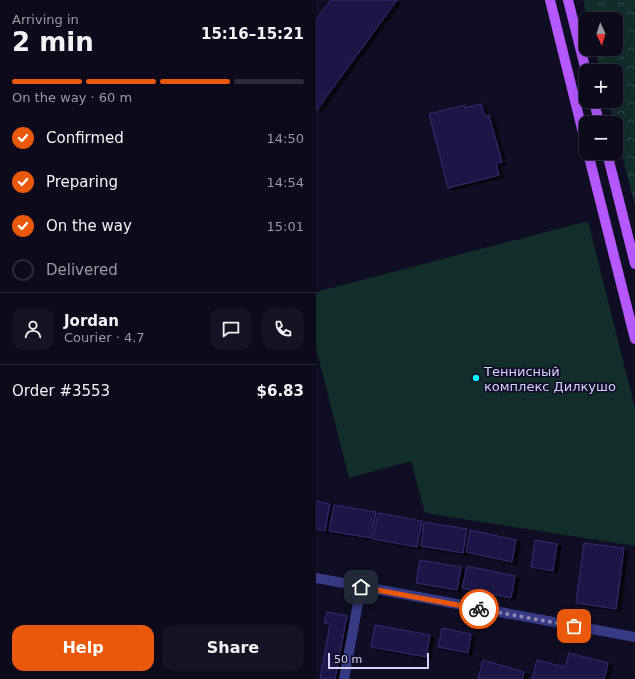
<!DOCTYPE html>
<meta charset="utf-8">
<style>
body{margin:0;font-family:"DejaVu Sans",sans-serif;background:#151324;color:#f1f3f6;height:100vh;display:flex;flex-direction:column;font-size:15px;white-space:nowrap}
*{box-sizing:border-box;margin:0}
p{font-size:13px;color:#9a9aa3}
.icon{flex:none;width:22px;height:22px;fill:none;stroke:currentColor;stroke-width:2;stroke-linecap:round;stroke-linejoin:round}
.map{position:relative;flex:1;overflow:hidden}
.details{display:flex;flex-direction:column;background:#0c0a1b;width:316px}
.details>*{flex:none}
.needle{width:26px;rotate:176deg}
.buttons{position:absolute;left:263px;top:12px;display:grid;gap:8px}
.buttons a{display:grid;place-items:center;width:44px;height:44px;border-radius:8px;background:#0c0a1b;box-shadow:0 4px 16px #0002,0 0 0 1px #2c2b3a;font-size:20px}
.scale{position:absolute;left:12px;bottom:10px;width:101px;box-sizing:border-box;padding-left:4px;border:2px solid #d3d1ff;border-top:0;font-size:11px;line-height:14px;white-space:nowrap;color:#d3d1ff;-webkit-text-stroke:3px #100e24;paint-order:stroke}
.pin{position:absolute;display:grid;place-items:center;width:34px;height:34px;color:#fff;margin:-17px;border-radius:8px;box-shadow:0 2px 6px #0006}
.courier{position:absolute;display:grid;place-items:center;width:40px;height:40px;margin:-20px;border:3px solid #ea580c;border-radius:50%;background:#fff;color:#222;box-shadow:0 1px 5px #0007}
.overview em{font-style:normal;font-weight:800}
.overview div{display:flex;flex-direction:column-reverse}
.overview{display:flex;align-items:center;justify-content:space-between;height:68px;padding:0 12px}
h1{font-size:26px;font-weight:800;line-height:30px}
.bar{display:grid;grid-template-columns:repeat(4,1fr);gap:6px 4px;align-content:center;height:48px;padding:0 12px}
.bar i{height:5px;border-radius:3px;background:#2c2b3a}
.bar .current{background:#ea580c}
.bar p{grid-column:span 4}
.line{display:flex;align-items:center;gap:10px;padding:0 12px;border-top:1px solid #2c2b3a}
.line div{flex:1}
.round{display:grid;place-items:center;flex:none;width:42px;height:42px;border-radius:12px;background:#151324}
ol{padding:0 12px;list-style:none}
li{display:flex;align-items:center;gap:12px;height:44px}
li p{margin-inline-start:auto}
li .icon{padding:4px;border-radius:50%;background:#ea580c;color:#fff;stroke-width:4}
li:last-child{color:#9a9aa3}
li i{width:22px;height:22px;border:2px solid #2c2b3a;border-radius:50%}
.cta{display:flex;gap:8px;margin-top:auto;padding:8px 12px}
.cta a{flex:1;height:46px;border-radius:12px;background:#ea580c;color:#fff;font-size:16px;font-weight:800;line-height:46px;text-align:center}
.cta a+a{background:#151324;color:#f1f3f6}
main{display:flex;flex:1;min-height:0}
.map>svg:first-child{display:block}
.park{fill:url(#park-crowns)}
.garden{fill:#112e2b}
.building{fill:#1f1946;stroke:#342b72;filter:url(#shadow)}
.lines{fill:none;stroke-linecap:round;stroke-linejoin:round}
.minor{stroke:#373a84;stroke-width:10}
.major{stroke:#b558ff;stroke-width:10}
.done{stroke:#8f8db2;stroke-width:4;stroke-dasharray:0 7.2}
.route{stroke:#ea580c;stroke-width:5}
.poi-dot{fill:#00f5fc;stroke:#100e24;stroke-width:1.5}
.labels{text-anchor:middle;stroke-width:3.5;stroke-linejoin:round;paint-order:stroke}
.poi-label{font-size:13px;fill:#d3d1ff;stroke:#100e24;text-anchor:start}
</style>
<main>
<section class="details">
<div class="overview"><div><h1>2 min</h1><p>Arriving in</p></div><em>15:16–15:21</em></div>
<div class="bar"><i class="current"></i><i class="current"></i><i class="current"></i><i></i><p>On the way · 60 m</p></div>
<ol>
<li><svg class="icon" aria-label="check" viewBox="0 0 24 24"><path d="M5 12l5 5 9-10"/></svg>Confirmed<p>14:50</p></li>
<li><svg class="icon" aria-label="check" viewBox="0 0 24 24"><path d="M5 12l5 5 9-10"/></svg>Preparing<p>14:54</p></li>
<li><svg class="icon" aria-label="check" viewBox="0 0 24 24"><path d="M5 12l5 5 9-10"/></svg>On the way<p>15:01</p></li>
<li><i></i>Delivered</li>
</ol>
<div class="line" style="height:72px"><a class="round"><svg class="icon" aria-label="person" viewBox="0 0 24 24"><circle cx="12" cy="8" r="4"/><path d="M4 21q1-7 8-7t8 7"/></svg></a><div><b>Jordan</b><p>Courier · 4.7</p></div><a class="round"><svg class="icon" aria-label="chat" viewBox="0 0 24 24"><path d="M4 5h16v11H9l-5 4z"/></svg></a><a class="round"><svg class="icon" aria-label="phone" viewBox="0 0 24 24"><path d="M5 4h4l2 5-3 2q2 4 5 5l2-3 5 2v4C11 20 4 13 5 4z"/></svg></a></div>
<div class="line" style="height:52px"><div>Order #3553</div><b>$6.83</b></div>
<div class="cta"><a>Help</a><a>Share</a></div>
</section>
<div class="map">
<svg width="319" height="679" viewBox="0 0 319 679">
<defs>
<pattern id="park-crowns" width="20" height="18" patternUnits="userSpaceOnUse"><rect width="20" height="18" fill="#112e2b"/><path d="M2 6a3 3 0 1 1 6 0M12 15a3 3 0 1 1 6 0" fill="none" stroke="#334b4b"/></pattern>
<filter id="shadow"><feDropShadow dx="4.5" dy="2.5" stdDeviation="0" flood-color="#0009"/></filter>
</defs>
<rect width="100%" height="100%" fill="#100e24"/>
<!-- park -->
<path class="park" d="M 267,0 L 319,0 L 319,206 L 300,132 L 300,123 L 298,123 L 292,101 L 300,101 L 300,71 L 285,71 L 279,49 L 300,49 L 300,19 L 272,19 Z"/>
<!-- garden -->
<path class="garden" d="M 272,221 L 319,408 L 319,546 L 109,513 L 95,461 L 33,478 L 0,348 L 0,292 Z"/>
<!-- building -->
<g class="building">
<path d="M 15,0 L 81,0 L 0,111 L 0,20 Z"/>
<path d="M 165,104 L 169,116 L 173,115 L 186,162 L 180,163 L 183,175 L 132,188 L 113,114 L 149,105 L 149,108 Z"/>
<path d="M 0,501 L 14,504 L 9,531 L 0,529 Z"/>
<path d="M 18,505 L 60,512 L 55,538 L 13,531 Z"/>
<path d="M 62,513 L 106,521 L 101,547 L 57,539 Z"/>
<path d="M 108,522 L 151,529 L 147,553 L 105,546 Z"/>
<path d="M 154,530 L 200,540 L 196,562 L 150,552 Z"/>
<path d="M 219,540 L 241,544 L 237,571 L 215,567 Z"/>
<path d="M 268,543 L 308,548 L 300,609 L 260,603 Z"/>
<path d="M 104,560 L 145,567 L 141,590 L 100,583 Z"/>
<path d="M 151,566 L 199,576 L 195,598 L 146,588 Z"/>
<path d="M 11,612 L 31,616 L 19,679 L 4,679 L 14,624 L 8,623 Z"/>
<path d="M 59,625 L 114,635 L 110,657 L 55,647 Z"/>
<path d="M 126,628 L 155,634 L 152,653 L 122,647 Z"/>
<path d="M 253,653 L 292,663 L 288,679 L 216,679 L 221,660 L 249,667 Z"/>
<path d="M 167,660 L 208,672 L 206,679 L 162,679 Z"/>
</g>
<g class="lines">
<!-- minor -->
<g class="minor">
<path d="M 0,578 L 319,637"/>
<path d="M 28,679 L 45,587"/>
</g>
<!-- major -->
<g class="major">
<path d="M 234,0 L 270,145"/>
<path d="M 252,0 L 270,71"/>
<path d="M 278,101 L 283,123"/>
<path d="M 272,153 L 319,339"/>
<path d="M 291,153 L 319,264"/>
</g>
</g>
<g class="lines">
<!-- done -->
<path class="done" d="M 163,609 L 258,626"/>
<!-- route -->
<path class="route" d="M 45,587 L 163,609"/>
</g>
<!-- markers -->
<circle class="poi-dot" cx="160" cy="378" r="4"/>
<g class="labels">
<!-- poi labels -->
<g class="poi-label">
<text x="168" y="376">Теннисный<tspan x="168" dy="15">комплекс Дилкушо</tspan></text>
</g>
</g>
</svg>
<div class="buttons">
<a><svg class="needle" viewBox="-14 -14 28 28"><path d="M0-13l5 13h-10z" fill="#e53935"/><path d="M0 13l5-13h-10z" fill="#9a9aa3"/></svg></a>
<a>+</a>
<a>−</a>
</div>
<div class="scale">50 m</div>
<div class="pin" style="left:258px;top:626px;background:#ea580c"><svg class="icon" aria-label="bag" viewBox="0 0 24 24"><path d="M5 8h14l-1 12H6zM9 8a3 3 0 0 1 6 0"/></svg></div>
<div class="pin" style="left:45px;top:587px;background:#1f2937"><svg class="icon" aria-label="home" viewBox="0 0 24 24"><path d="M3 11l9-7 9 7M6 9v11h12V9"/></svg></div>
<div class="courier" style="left:163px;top:609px"><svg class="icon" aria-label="bike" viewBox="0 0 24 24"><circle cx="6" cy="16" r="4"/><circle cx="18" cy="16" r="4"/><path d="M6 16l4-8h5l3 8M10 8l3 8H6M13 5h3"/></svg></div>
</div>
</main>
